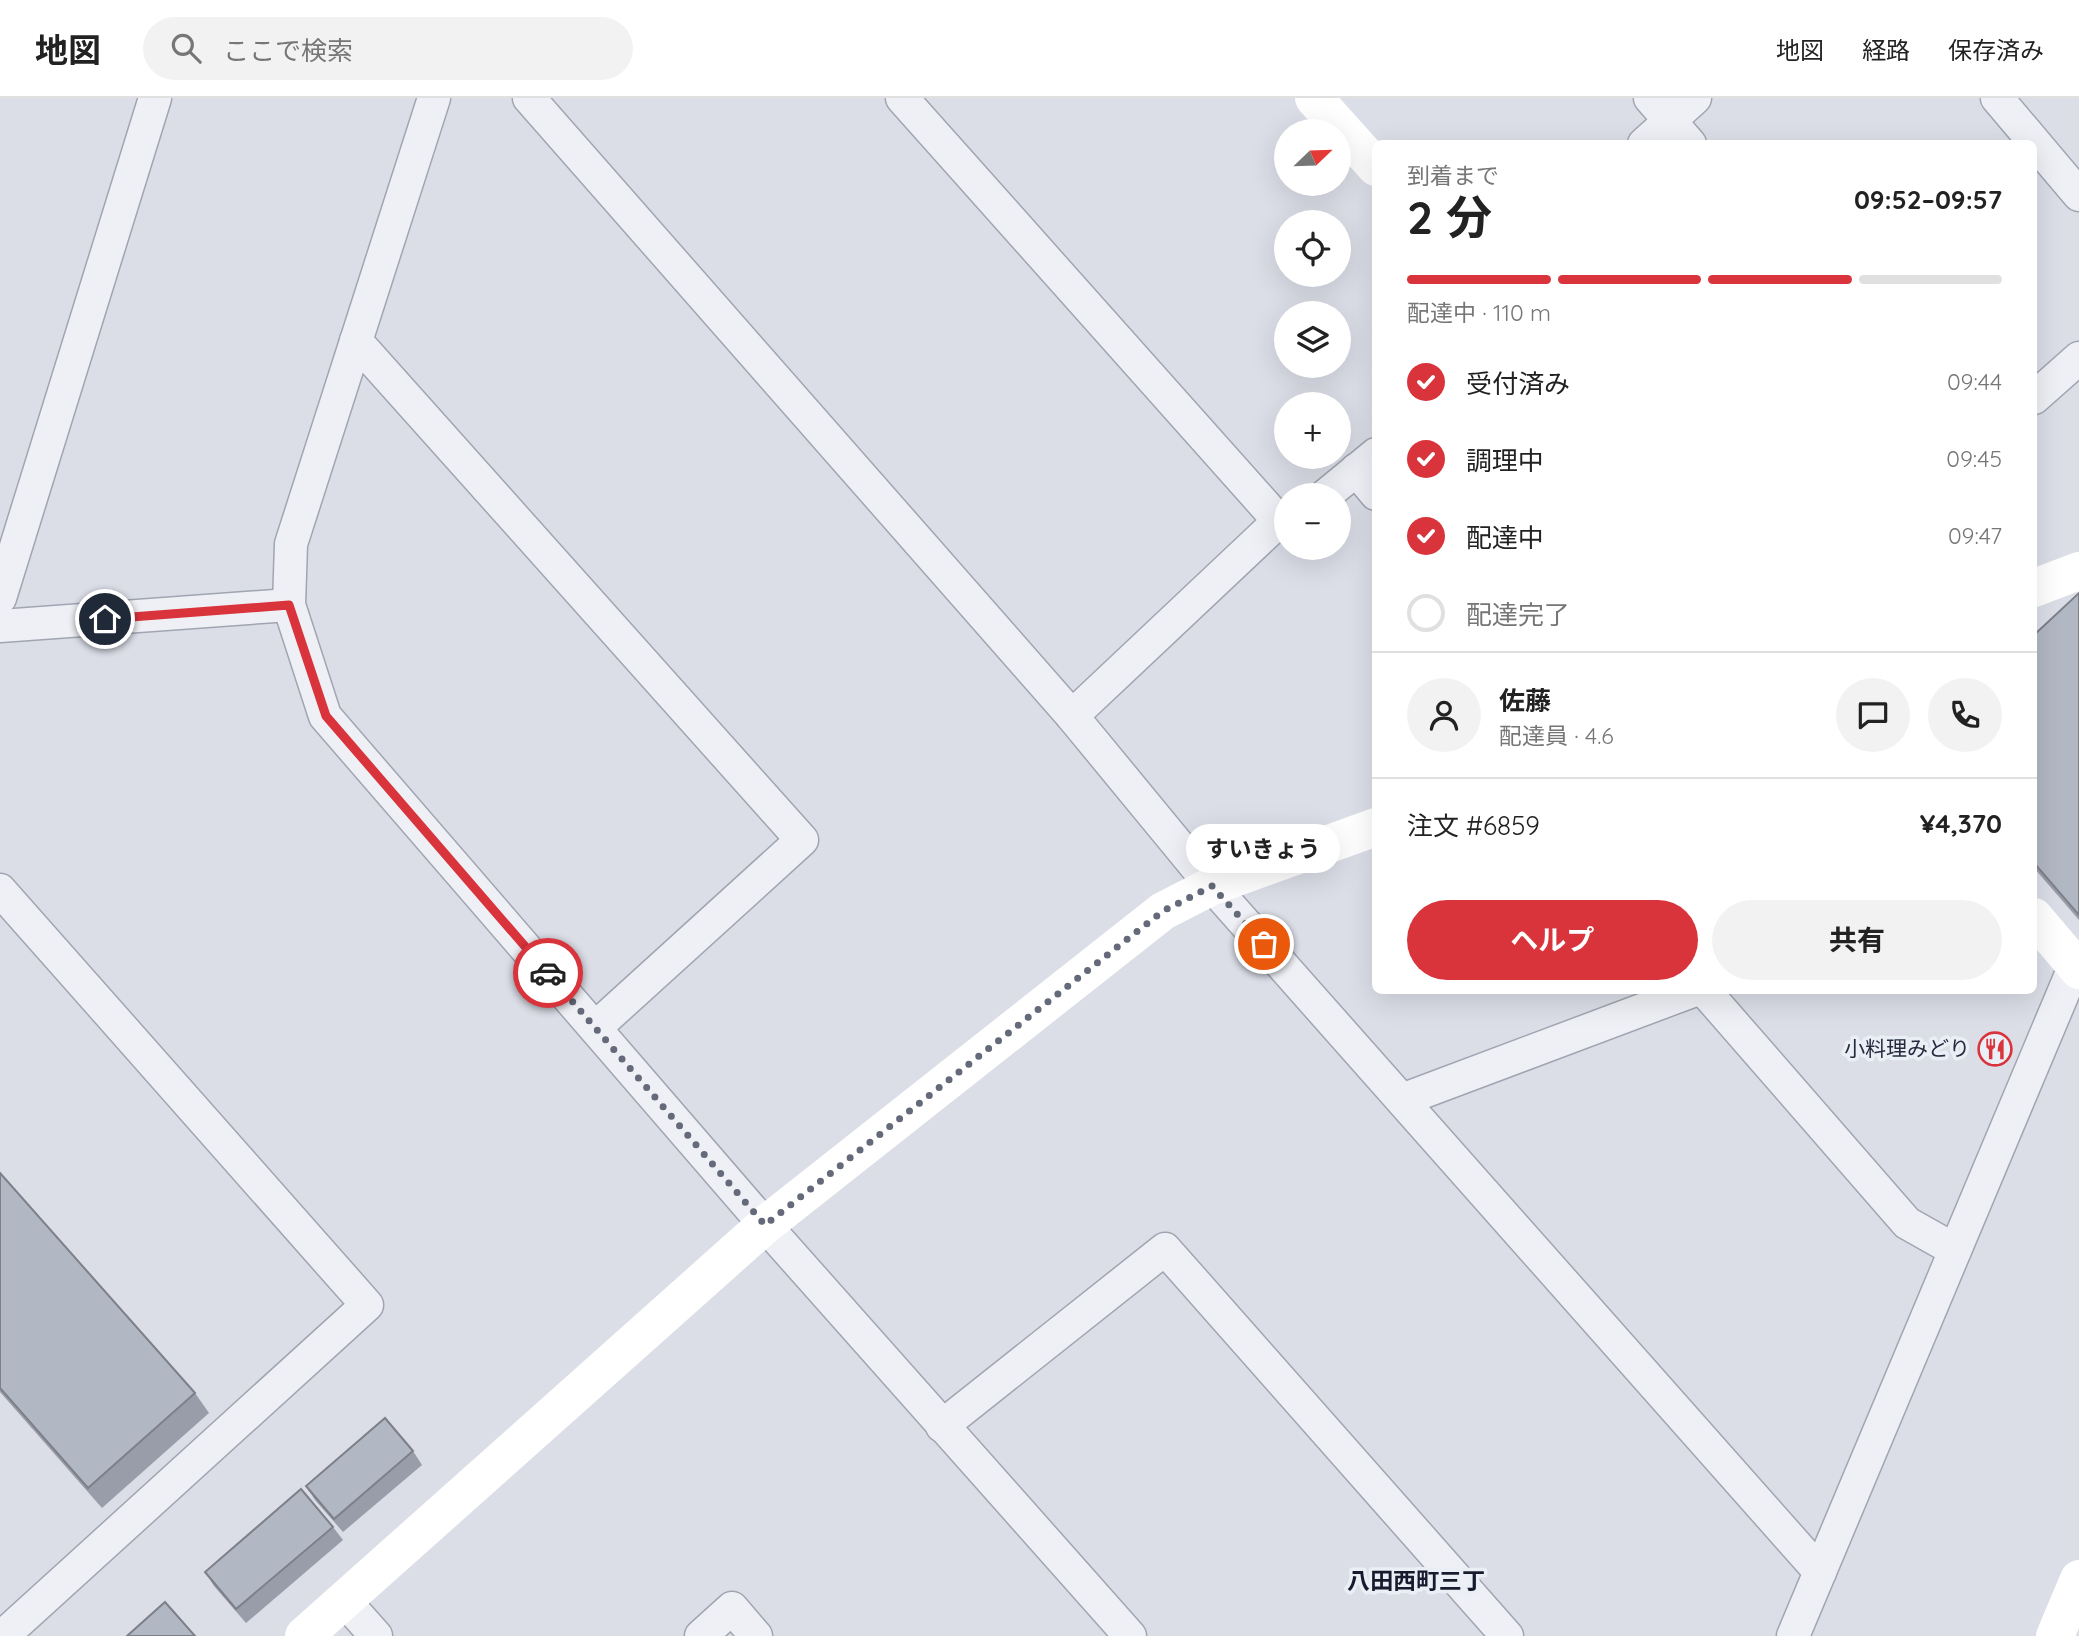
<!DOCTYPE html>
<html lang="ja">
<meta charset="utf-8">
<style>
body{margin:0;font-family:Quicksand,"Noto Sans JP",sans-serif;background:#f2f2f2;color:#222;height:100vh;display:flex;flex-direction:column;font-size:26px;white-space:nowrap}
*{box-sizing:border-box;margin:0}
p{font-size:23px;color:#767676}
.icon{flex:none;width:38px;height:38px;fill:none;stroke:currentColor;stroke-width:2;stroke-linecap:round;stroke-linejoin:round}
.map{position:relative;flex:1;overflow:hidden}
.sheet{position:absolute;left:1372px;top:42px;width:665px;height:854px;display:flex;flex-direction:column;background:#fff;border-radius:10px;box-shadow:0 7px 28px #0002}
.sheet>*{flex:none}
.needle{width:46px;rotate:67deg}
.fabs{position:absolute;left:1274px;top:21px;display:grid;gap:14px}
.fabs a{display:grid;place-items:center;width:77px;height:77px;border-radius:50%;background:#fff;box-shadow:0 7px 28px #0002;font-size:35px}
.pin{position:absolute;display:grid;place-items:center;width:60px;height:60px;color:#fff;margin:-30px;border:4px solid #fff;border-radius:50%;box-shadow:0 2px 7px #0007}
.courier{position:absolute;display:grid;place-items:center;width:70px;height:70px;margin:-35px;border:5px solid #d9333b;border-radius:50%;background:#fff;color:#222;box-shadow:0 2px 9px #0007}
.bubble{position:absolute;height:49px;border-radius:24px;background:#fff;box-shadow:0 7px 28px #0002;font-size:23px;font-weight:700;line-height:49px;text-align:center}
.summary em{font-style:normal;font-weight:700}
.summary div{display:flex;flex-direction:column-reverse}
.summary{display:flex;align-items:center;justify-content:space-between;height:119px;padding:0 35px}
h1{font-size:46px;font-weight:700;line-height:52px}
.bar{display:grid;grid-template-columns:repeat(4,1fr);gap:10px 7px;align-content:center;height:84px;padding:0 35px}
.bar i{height:9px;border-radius:5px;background:#e0e0e0}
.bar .current{background:#d9333b}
.bar p{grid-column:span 4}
.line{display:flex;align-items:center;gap:18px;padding:0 35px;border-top:2px solid #e0e0e0}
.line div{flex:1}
.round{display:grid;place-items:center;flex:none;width:74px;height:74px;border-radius:37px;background:#f2f2f2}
ol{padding:0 35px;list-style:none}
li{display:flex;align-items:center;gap:21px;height:77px}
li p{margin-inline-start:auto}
li .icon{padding:7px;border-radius:50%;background:#d9333b;color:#fff;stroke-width:4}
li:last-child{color:#767676}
li i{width:38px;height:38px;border:4px solid #e0e0e0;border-radius:50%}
.primary-button{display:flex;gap:14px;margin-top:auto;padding:14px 35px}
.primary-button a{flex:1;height:80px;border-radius:42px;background:#d9333b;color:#fff;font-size:28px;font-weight:700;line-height:80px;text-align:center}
.primary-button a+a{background:#f2f2f2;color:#222}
header{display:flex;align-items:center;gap:42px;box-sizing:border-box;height:98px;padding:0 35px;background:#fff;border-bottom:2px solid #e0e0e0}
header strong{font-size:33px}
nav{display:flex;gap:38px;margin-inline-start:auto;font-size:24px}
.search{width:490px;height:63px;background:#f2f2f2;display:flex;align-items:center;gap:18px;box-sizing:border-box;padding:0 24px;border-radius:38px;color:#767676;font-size:26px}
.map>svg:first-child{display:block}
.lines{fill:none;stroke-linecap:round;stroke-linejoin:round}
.street-casing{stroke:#a0a5b1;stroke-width:35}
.street{stroke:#eef0f5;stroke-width:32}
.secondary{stroke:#fff;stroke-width:38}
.wall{fill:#999da9}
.building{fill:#b2b7c4;stroke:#7d8089;stroke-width:2}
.done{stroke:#646a79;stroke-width:7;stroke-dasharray:0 12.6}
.route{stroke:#d9333b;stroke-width:9}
.labels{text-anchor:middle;stroke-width:7;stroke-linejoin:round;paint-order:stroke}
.poi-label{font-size:21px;fill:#242b3e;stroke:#eaeef5;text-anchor:end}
.neighbourhood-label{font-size:23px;font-weight:bold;fill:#161c2e;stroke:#eaeef5}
</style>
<header>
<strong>地図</strong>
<div class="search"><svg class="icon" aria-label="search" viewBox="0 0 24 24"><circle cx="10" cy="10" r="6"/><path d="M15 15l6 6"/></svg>ここで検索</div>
<nav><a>地図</a><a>経路</a><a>保存済み</a></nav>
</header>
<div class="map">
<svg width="2079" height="1538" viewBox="0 0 2079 1538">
<rect width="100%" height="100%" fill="#dbdee7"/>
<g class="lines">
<defs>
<g id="street">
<path d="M 434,0 L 291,446 L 289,507 L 325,618 L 765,1127 L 1130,1538"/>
<path d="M 529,0 L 1072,618 L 1212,788 L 1820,1474"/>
<path d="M 902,0 L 1279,423 L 1072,618"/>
<path d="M 1650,0 L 1690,46"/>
<path d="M 1997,0 L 2079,97"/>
<path d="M 1644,46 L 1695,0"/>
<path d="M 356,243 L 802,742 L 595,930"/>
<path d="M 2034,300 L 2079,260"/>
<path d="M 1356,372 L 1376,396"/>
<path d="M 1326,397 L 1376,356"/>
<path d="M 0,500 L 155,0"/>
<path d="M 0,528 L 289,507"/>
<path d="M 0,792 L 367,1207 L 3,1538"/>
<path d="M 1704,892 L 1907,1125 L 1955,1152"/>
<path d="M 1402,1002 L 1695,892"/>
<path d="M 942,1328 L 1165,1151 L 1507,1538"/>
<path d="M 344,1502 L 376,1538"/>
<path d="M 701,1538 L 732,1510 L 756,1538"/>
<path d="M 1793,1538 L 2075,867"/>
</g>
</defs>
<!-- street casing -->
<use href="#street" class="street-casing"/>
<!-- street -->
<use href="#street" class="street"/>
<!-- secondary -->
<g class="secondary">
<path d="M 1314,0 L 1376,69"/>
<path d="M 2034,490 L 2079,473"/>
<path d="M 2034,819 L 2079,872"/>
<path d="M 304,1538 L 765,1127 L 1163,813 L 1212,788 L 1376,729"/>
<path d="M 2055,1538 L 2079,1481"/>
</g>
</g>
<!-- wall -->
<g class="wall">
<path d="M 2079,495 L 2079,822 L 2034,770 L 2034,537 Z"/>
<path d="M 0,1075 L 195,1295 L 209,1315 L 102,1410 L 0,1294 Z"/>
<path d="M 413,1353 L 422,1367 L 343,1434 L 315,1402 L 306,1388 Z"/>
<path d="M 333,1429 L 343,1442 L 246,1525 L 214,1488 L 205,1474 Z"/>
</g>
<!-- building -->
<g class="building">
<path d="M 2079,495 L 2079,817 L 2034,765 L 2034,537 Z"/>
<path d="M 0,1075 L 195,1295 L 88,1390 L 0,1290 Z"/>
<path d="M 385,1320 L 413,1353 L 334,1421 L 306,1388 Z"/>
<path d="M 301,1391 L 333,1429 L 236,1511 L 205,1474 Z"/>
<path d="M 165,1504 L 195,1538 L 127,1538 Z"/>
</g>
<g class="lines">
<!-- done -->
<path class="done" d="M 548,875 L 765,1127 L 1163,813 L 1212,788 L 1264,846"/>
<!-- route -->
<path class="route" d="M 105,521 L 289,507 L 326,618 L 548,875"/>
</g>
<!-- icons -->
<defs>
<symbol id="restaurant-ring" viewBox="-11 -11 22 22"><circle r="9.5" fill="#eaeef5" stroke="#d9333b" stroke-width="1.5"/><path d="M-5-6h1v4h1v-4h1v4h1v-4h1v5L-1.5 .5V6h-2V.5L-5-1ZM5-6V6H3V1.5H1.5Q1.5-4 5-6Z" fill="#d9333b"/></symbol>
</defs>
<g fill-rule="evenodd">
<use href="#restaurant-ring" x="1976" y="932" width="38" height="38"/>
</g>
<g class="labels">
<!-- poi labels -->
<g class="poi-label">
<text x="1970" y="958">小料理みどり</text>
</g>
<!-- neighbourhood labels -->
<g class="neighbourhood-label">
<text x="1416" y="1491">八田西町三丁</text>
</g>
</g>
</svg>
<div class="fabs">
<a><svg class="needle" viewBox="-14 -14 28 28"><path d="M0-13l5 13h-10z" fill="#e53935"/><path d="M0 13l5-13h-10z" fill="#767676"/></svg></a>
<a><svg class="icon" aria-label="locate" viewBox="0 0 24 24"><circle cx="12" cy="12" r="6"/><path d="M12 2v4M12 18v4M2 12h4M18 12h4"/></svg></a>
<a><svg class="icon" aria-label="layers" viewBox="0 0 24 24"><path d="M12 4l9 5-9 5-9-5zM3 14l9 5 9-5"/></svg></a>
<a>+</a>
<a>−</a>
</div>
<div class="pin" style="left:1264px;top:846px;background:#ea580c"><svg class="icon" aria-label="bag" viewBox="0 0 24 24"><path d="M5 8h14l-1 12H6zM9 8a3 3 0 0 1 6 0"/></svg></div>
<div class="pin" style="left:105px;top:521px;background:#1f2937"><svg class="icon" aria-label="home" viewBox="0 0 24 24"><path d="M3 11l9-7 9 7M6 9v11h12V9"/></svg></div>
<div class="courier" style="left:548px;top:875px"><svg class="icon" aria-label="car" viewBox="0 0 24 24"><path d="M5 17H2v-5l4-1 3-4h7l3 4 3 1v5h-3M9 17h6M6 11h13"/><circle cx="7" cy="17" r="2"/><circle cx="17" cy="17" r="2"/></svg></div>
<div class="bubble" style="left:1186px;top:726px;width:154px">すいきょう</div>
<section class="sheet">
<div class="summary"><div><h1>2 分</h1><p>到着まで</p></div><em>09:52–09:57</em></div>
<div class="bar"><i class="current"></i><i class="current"></i><i class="current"></i><i></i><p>配達中 · 110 m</p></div>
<ol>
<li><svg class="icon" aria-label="check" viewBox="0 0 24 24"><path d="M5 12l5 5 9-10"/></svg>受付済み<p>09:44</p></li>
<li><svg class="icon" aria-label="check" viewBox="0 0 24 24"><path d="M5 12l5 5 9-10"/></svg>調理中<p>09:45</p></li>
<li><svg class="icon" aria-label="check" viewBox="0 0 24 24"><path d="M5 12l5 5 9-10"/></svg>配達中<p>09:47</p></li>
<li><i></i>配達完了</li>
</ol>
<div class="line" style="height:126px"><a class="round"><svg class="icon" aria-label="person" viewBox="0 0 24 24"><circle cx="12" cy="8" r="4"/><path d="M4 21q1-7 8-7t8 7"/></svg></a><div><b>佐藤</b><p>配達員 · 4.6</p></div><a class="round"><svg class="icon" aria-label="chat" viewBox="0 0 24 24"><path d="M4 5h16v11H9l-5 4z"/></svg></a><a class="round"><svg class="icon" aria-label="phone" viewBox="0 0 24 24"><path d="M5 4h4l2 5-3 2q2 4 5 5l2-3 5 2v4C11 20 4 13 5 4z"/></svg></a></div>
<div class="line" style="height:91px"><div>注文 #6859</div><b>¥4,370</b></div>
<div class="primary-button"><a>ヘルプ</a><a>共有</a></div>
</section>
</div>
